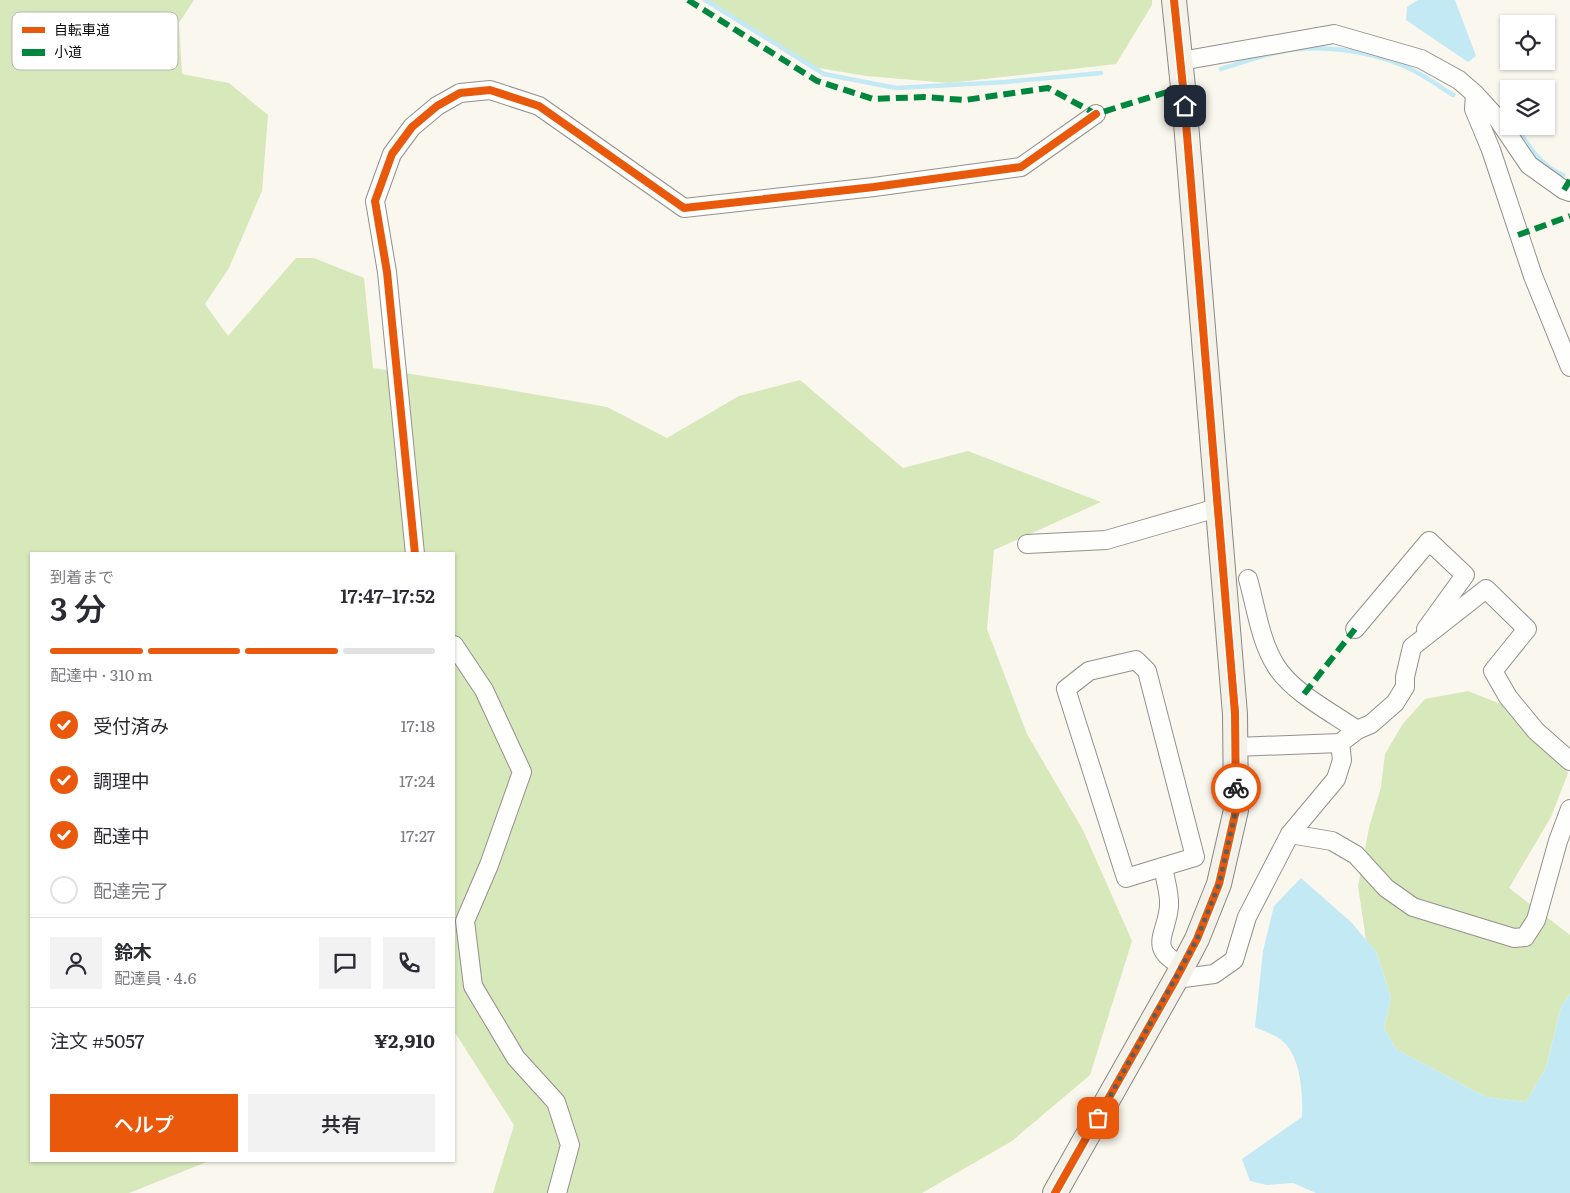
<!DOCTYPE html>
<html lang="ja">
<meta charset="utf-8">
<style>
body{margin:0;font-family:Literata,"Noto Sans JP",serif;background:#f2f2f3;color:#2b2b33;height:100vh;display:flex;flex-direction:column;font-size:19px;white-space:nowrap}
*{box-sizing:border-box;margin:0}
p{font-size:16px;color:#7c7c81}
.icon{flex:none;width:28px;height:28px;fill:none;stroke:currentColor;stroke-width:2;stroke-linecap:round;stroke-linejoin:round}
.map{position:relative;flex:1;overflow:hidden}
.drawer{position:absolute;left:30px;top:552px;width:425px;height:610px;display:flex;flex-direction:column;background:#fff;border-radius:0px;box-shadow:0 1px 4px #0004}
.drawer>*{flex:none}
.controls{position:absolute;left:1500px;top:15px;display:grid;gap:10px}
.controls a{display:grid;place-items:center;width:55px;height:55px;border-radius:0px;background:#fff;box-shadow:0 1px 4px #0004;font-size:25px}
.pin{position:absolute;display:grid;place-items:center;width:42px;height:42px;color:#fff;margin:-21px;border-radius:10px;box-shadow:0 2px 8px #0006}
.courier{position:absolute;display:grid;place-items:center;width:50px;height:50px;margin:-25px;border:4px solid #ea580c;border-radius:50%;background:#fff;color:#222;box-shadow:0 1px 6px #0007}
.overview em{font-style:normal;font-weight:600}
.overview div{display:flex;flex-direction:column-reverse}
.overview{display:flex;align-items:center;justify-content:space-between;height:85px;padding:0 20px}
h1{font-size:32px;font-weight:600;line-height:38px}
.bar{display:grid;grid-template-columns:repeat(4,1fr);gap:8px 5px;align-content:center;height:60px;padding:0 20px}
.bar i{height:6px;border-radius:4px;background:#e1e1e2}
.bar .current{background:#ea580c}
.bar p{grid-column:span 4}
.line{display:flex;align-items:center;gap:12px;padding:0 20px;border-top:1px solid #e1e1e2}
.line div{flex:1}
.round{display:grid;place-items:center;flex:none;width:52px;height:52px;border-radius:0px;background:#f2f2f3}
ol{padding:0 20px;list-style:none}
li{display:flex;align-items:center;gap:15px;height:55px}
li p{margin-inline-start:auto}
li .icon{padding:5px;border-radius:50%;background:#ea580c;color:#fff;stroke-width:4}
li:last-child{color:#7c7c81}
li i{width:28px;height:28px;border:2px solid #e1e1e2;border-radius:50%}
.cta{display:flex;gap:10px;margin-top:auto;padding:10px 20px}
.cta a{flex:1;height:58px;border-radius:0px;background:#ea580c;color:#fff;font-size:20px;font-weight:600;line-height:58px;text-align:center}
.cta a+a{background:#f2f2f3;color:#2b2b33}
.map>svg:first-child{display:block}
.forest{fill:#d7e8bb}
.water{fill:#c3e9f5}
.lines{fill:none;stroke-linecap:round;stroke-linejoin:round}
.stream{stroke:#c3e9f5;stroke-width:4.5}
.street-casing{stroke:#93918d;stroke-width:20}
.secondary-casing{stroke:#898884;stroke-width:26}
.street{stroke:#fefefc;stroke-width:18}
.secondary{stroke:#f4f1e8;stroke-width:24}
.quiet{stroke:#00873e;stroke-width:6;stroke-dasharray:12 6;stroke-linecap:butt}
.cycleway-casing{stroke:#fff;stroke-width:11}
.cycleway{stroke:#e8590c;stroke-width:8}
.done{stroke:#5f5e5a;stroke-width:5;stroke-dasharray:0 9}
.route{stroke:#ea580c;stroke-width:6}
.key{fill:#fff;stroke:#b6b6b6;stroke-width:1}
.key-label{font-size:14px;fill:#0b0b0b}
</style>
<div class="map">
<svg width="1570" height="1193" viewBox="0 0 1570 1193">
<rect width="100%" height="100%" fill="#faf7ee"/>
<!-- forest -->
<g class="forest">
<path d="M 0,0 L 194,0 L 179,23 L 182,74 L 229,83 L 268,115 L 262,191 L 229,268 L 205,304 L 228,336 L 296,258 L 314,258 L 364,278 L 373,368 L 493,387 L 607,407 L 667,438 L 739,396 L 800,380 L 903,468 L 968,451 L 1101,502 L 994,550 L 987,629 L 1027,734 L 1083,830 L 1132,941 L 1090,1075 L 1012,1141 L 922,1193 L 493,1193 L 514,1125 L 454,1031 L 454,554 L 31,554 L 31,1161 L 209,1161 L 129,1193 L 0,1193 Z"/>
<path d="M 703,0 L 1152,0 L 1152,5 L 1116,64 L 949,83 L 866,76 L 813,67 Z"/>
<path d="M 1468,691 L 1506,706 L 1541,730 L 1568,773 L 1551,817 L 1509,888 L 1570,935 L 1570,994 L 1561,1007 L 1546,1068 L 1526,1102 L 1486,1097 L 1396,1049 L 1384,1028 L 1391,998 L 1377,953 L 1366,940 L 1358,886 L 1369,828 L 1381,787 L 1385,754 L 1402,725 L 1425,699 Z"/>
</g>
<!-- water -->
<g class="water">
<path d="M 1418,0 L 1455,0 L 1476,56 L 1468,62 L 1406,20 L 1407,7 Z"/>
<path d="M 1301,878 L 1352,923 L 1377,953 L 1391,998 L 1384,1028 L 1396,1049 L 1486,1097 L 1526,1102 L 1546,1068 L 1561,1007 L 1570,994 L 1570,1193 L 1316,1193 L 1293,1183 L 1267,1185 L 1250,1181 L 1242,1159 L 1302,1117 C 1303,1093 1301,1054 1280,1039 C 1273,1034 1263,1031 1255,1027 L 1263,951 L 1274,906 Z"/>
</g>
<g class="lines">
<!-- stream -->
<g class="stream">
<path d="M 705,0 L 824,74 L 896,88 L 1006,82 L 1101,73"/>
<path d="M 1221,69 C 1241,63 1260,56 1280,52 C 1318,43 1369,51 1404,66 C 1421,73 1437,85 1453,95"/>
<path d="M 1516,126 C 1530,147 1539,165 1563,175"/>
</g>
<defs>
<g id="street">
<path d="M 1181,61 L 1334,34 L 1421,59 L 1459,80 L 1475,94 L 1497,118 L 1529,165 L 1564,190 L 1570,192"/>
<path d="M 1475,94 L 1474,109 L 1491,150 L 1533,276 L 1570,367"/>
<path d="M 1027,544 L 1106,540 L 1217,508"/>
<path d="M 415,554 L 387,272 L 375,201 L 392,154 L 412,127 L 437,106 L 460,93 L 490,90 L 539,106 L 684,208 L 874,187 L 1021,167 L 1096,114"/>
<path d="M 1248,579 C 1256,607 1260,641 1276,666 C 1292,692 1331,712 1357,730"/>
<path d="M 1355,629 L 1429,541 L 1465,575 L 1426,629"/>
<path d="M 454,645 L 484,690 L 522,772 L 489,865 L 465,921 L 473,986 L 516,1058 L 556,1102 L 570,1145 L 557,1193"/>
<path d="M 1136,660 L 1147,671 L 1195,857 L 1126,878 L 1066,689 L 1089,671 Z"/>
<path d="M 1236,747 L 1340,743 L 1357,730 L 1371,724 L 1395,703 L 1405,687 L 1405,677 L 1412,647 L 1486,589 L 1527,629 L 1493,671 L 1508,697 L 1536,731 L 1570,761"/>
<path d="M 1290,834 L 1332,841 L 1356,855 L 1386,888 L 1413,907 L 1514,938 L 1525,937 L 1536,920 L 1558,841 L 1570,809"/>
<path d="M 1163,867 C 1165,879 1170,894 1169,906 C 1167,935 1146,948 1183,966"/>
<path d="M 1176,979 L 1214,974 L 1234,960 L 1247,917 L 1290,834 L 1336,779 L 1342,760 L 1340,743"/>
</g>
<path id="secondary" d="M 1055,1193 L 1176,979 L 1197,939 L 1219,884 L 1236,810 L 1235,714 L 1183,87 L 1174,0"/>
</defs>
<!-- street casing -->
<use href="#street" class="street-casing"/>
<!-- secondary casing -->
<use href="#secondary" class="secondary-casing"/>
<!-- street -->
<use href="#street" class="street"/>
<!-- secondary -->
<use href="#secondary" class="secondary"/>
<!-- quiet -->
<g class="quiet">
<path d="M 688,0 L 817,81 L 873,99 L 924,97 L 965,100 L 1048,88 L 1096,114 L 1183,87"/>
<path d="M 1564,190 L 1570,180"/>
<path d="M 1518,235 L 1570,216"/>
<path d="M 1304,694 L 1355,629"/>
</g>
<defs>
<g id="cycleway">
<path d="M 415,554 L 387,272 L 375,201 L 392,154 L 412,127 L 437,106 L 460,93 L 490,90 L 539,106 L 684,208 L 874,187 L 1021,167 L 1096,114"/>
<path d="M 1055,1193 L 1176,979 L 1197,939 L 1219,884 L 1236,810 L 1235,714 L 1183,87 L 1174,0"/>
</g>
</defs>
<!-- cycleway casing -->
<use href="#cycleway" class="cycleway-casing"/>
<!-- cycleway -->
<use href="#cycleway" class="cycleway"/>
</g>
<g class="lines">
<!-- done -->
<path class="done" d="M 1098,1118 L 1197,939 L 1219,884 L 1236,810 L 1236,788"/>
<!-- route -->
<path class="route" d="M 1185,106 L 1217,508 L 1236,714 L 1236,788"/>
</g>
<!-- legend -->
<rect x="12" y="12" width="166" height="58" rx="8" class="key"/>
<rect x="22" y="27" width="23" height="6" fill="#e8590c"/>
<rect x="22" y="49" width="23" height="7" fill="#00873e"/>
<g class="key-label">
<text x="54" y="35">自転車道</text>
<text x="54" y="57">小道</text>
</g>
</svg>
<div class="controls">
<a><svg class="icon" aria-label="locate" viewBox="0 0 24 24"><circle cx="12" cy="12" r="6"/><path d="M12 2v4M12 18v4M2 12h4M18 12h4"/></svg></a>
<a><svg class="icon" aria-label="layers" viewBox="0 0 24 24"><path d="M12 4l9 5-9 5-9-5zM3 14l9 5 9-5"/></svg></a>
</div>
<div class="pin" style="left:1098px;top:1118px;background:#ea580c"><svg class="icon" aria-label="bag" viewBox="0 0 24 24"><path d="M5 8h14l-1 12H6zM9 8a3 3 0 0 1 6 0"/></svg></div>
<div class="pin" style="left:1185px;top:106px;background:#1f2937"><svg class="icon" aria-label="home" viewBox="0 0 24 24"><path d="M3 11l9-7 9 7M6 9v11h12V9"/></svg></div>
<div class="courier" style="left:1236px;top:788px"><svg class="icon" aria-label="bike" viewBox="0 0 24 24"><circle cx="6" cy="16" r="4"/><circle cx="18" cy="16" r="4"/><path d="M6 16l4-8h5l3 8M10 8l3 8H6M13 5h3"/></svg></div>
<section class="drawer">
<div class="overview"><div><h1>3 分</h1><p>到着まで</p></div><em>17:47–17:52</em></div>
<div class="bar"><i class="current"></i><i class="current"></i><i class="current"></i><i></i><p>配達中 · 310 m</p></div>
<ol>
<li><svg class="icon" aria-label="check" viewBox="0 0 24 24"><path d="M5 12l5 5 9-10"/></svg>受付済み<p>17:18</p></li>
<li><svg class="icon" aria-label="check" viewBox="0 0 24 24"><path d="M5 12l5 5 9-10"/></svg>調理中<p>17:24</p></li>
<li><svg class="icon" aria-label="check" viewBox="0 0 24 24"><path d="M5 12l5 5 9-10"/></svg>配達中<p>17:27</p></li>
<li><i></i>配達完了</li>
</ol>
<div class="line" style="height:90px"><a class="round"><svg class="icon" aria-label="person" viewBox="0 0 24 24"><circle cx="12" cy="8" r="4"/><path d="M4 21q1-7 8-7t8 7"/></svg></a><div><b>鈴木</b><p>配達員 · 4.6</p></div><a class="round"><svg class="icon" aria-label="chat" viewBox="0 0 24 24"><path d="M4 5h16v11H9l-5 4z"/></svg></a><a class="round"><svg class="icon" aria-label="phone" viewBox="0 0 24 24"><path d="M5 4h4l2 5-3 2q2 4 5 5l2-3 5 2v4C11 20 4 13 5 4z"/></svg></a></div>
<div class="line" style="height:65px"><div>注文 #5057</div><b>¥2,910</b></div>
<div class="cta"><a>ヘルプ</a><a>共有</a></div>
</section>
</div>
